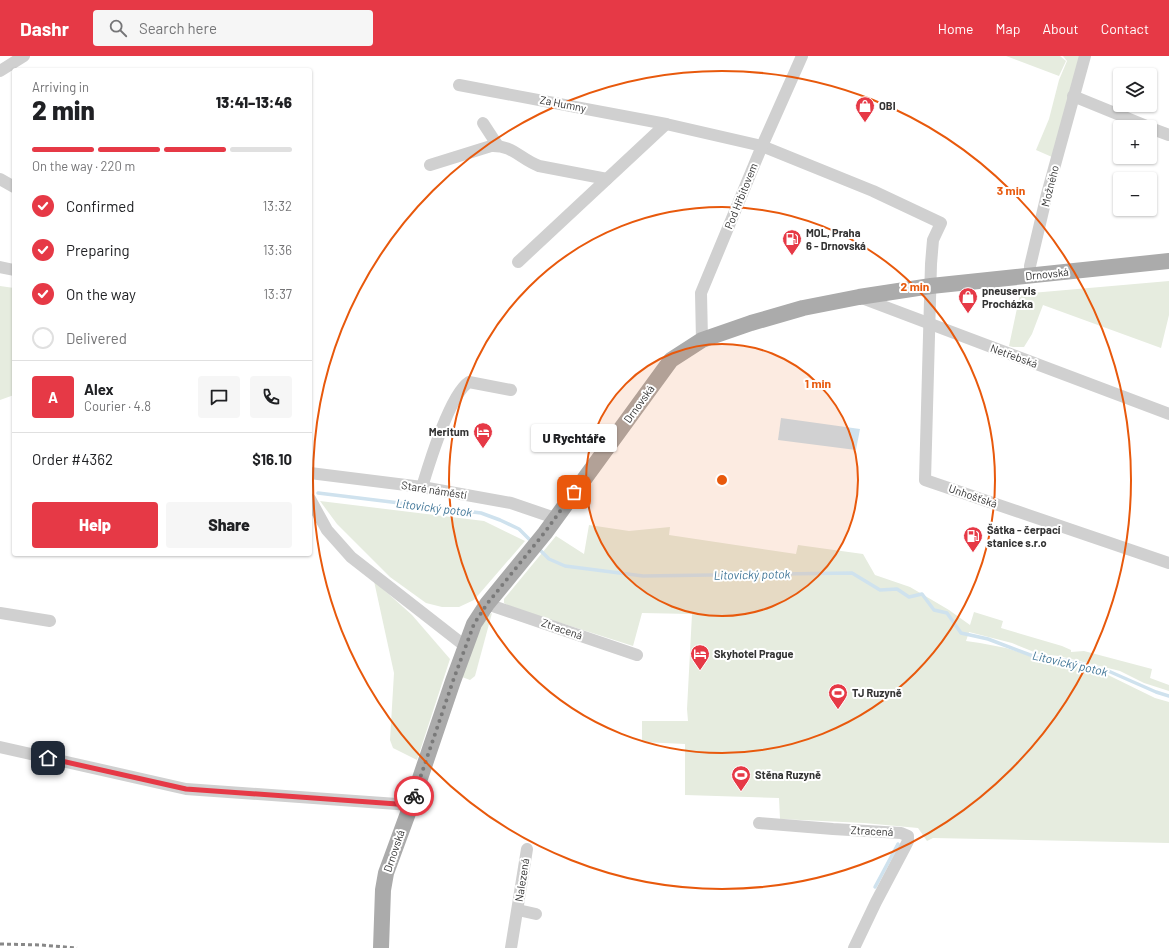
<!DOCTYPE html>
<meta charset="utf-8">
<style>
body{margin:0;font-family:Barlow,sans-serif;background:#f6f6f6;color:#202124;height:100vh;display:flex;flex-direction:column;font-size:15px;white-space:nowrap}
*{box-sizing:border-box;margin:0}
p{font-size:13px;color:#757577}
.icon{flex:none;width:22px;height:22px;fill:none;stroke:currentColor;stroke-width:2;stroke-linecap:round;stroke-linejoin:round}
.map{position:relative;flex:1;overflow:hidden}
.side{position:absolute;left:12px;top:12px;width:300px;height:488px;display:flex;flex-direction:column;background:#fff;border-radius:4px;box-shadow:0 1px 3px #0004}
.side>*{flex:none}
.controls{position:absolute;left:1113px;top:12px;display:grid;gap:8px}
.controls a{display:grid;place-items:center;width:44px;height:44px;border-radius:4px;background:#fff;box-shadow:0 1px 3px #0004;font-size:20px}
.pin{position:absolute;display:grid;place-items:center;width:34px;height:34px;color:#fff;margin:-17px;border-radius:8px;box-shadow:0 2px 6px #0006}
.courier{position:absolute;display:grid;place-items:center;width:40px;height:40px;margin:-20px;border:3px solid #e63946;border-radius:50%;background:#fff;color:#222;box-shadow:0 1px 5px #0007}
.bubble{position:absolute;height:28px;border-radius:4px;background:#fff;box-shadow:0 1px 3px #0004;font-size:13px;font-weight:800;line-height:28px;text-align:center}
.headline em{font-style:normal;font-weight:800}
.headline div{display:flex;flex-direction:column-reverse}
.headline{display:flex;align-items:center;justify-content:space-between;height:68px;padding:0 20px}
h1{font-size:26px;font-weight:800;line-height:30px}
.bar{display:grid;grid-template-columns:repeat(4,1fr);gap:6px 4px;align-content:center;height:48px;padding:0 20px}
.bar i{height:5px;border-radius:3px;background:#e0e0e0}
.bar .selected{background:#e63946}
.bar p{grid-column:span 4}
.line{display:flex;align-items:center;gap:10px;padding:0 20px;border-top:1px solid #e0e0e0}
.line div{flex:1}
.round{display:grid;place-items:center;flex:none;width:42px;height:42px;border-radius:4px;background:#f6f6f6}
ol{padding:0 20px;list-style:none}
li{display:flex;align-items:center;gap:12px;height:44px}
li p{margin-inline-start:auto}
li .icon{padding:4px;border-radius:50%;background:#e63946;color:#fff;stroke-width:4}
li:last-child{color:#757577}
li i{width:22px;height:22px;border:2px solid #e0e0e0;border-radius:50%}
.action{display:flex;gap:8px;margin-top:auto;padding:8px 20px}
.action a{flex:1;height:46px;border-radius:4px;background:#e63946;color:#fff;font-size:16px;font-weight:800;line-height:46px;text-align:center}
.action a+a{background:#f6f6f6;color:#202124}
header{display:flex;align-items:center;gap:24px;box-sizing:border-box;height:56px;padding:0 20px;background:#e63946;color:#fff}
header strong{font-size:19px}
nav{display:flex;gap:22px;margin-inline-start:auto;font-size:14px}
.search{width:280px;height:36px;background:#f6f6f6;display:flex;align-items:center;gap:10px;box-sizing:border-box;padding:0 14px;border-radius:4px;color:#757577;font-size:15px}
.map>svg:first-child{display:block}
.green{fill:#e6ecdf}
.water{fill:#cfe2ee}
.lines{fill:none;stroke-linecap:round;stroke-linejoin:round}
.stream{stroke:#cfe2ee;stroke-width:3.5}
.minor{stroke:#d0d0d0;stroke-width:12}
.major{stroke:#ababab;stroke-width:16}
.rail{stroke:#888;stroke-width:3;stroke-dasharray:4 3;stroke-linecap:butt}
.done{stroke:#7a7a7a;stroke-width:4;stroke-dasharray:0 7.2}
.route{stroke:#e63946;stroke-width:5}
.ring{fill:none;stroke:#e8590c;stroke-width:2}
.labels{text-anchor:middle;stroke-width:4;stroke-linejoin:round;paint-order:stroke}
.street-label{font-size:11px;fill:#333;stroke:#fff}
.poi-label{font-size:11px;font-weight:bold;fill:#333;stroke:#fff;text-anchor:start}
.water-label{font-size:12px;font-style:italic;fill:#3f7597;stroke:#fff}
.centre{fill:#e8590c;stroke:#fff;stroke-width:2}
.ring-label{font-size:12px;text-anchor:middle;font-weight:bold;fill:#e8590c;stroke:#fff;stroke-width:4;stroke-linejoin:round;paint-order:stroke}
</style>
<header>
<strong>Dashr</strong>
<div class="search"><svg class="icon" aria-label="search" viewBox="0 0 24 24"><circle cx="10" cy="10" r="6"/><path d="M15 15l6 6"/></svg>Search here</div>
<nav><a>Home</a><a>Map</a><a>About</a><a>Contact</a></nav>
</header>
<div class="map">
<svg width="1169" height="892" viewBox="0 0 1169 892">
<rect width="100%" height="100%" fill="#fff"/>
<!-- green -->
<g class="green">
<path d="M 1006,0 L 1060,0 L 1066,5 L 1059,20 Z"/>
<path d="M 1063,0 L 1082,0 L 1052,101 L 1036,94 L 1049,63 L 1059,24 L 1067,5 Z"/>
<path d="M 1169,225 L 1169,259 L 1161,292 L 1043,249 L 1032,278 L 1024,291 L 1013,291 L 1009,290 L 1020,238 Z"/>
<path d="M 0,230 L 14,232 L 14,339 L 0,344 Z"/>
<path d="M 320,445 L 484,465 L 525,485 L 474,544 L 459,551 L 442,551 L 426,547 L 390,521 L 337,468 Z"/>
<path d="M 589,469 L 629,475 L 670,471 L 669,479 L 796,498 L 798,489 L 863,498 L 875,519 L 910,531 L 949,554 L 970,569 L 974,556 L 1003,565 L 1001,572 L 1062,590 L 1071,594 L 1071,596 L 1084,595 L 1152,613 L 1150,622 L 1169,629 L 1169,635 L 1144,627 L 1120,615 L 1059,600 L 1039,598 L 1012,587 L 969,576 L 966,585 L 980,587 L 1006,592 L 1025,598 L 1044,607 L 1055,609 L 1067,608 L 1106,618 L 1155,642 L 1169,646 L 1169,787 L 933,782 L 927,785 L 918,772 L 864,767 L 780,763 L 779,742 L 685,739 L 685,688 L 642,686 L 642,665 L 688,665 L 687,653 L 692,558 L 642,557 L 633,590 L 536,559 L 509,550 L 504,547 L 504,543 L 556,480 L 584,498 Z"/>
<path d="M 374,525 L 412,559 L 450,603 L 417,704 L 393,692 L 390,684 L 394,617 Z"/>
<path d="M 492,557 L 475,620 L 470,624 L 462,621 L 473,590 L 486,561 Z"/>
</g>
<!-- water -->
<path class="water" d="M 781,362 L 860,373 L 856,394 L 778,384 Z"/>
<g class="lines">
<!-- stream -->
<g class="stream">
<path d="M 318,437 L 481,457 L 500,464 L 519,473 L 532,486"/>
<path d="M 538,492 L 549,503 L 565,510 L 643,520 L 852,517 L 880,534 L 897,533 L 909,541 L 922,538 L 934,554 L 947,557 L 961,577 L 988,583 L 1041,603 L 1065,604 L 1106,614 L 1156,636 L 1169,640"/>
<path d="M 875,831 L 898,788"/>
</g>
<!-- minor -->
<g class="minor">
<path d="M 0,15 L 24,0"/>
<path d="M 459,29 L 666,68 L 762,90 L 873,135 L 941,167 L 933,184 L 931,208 L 925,424 L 1169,507"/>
<path d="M 1073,40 L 1149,71"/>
<path d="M 483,67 L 498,90"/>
<path d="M 1150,72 L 1169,79"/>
<path d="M 430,109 L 491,90 C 513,89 520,103 539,110 L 607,123"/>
<path d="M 0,123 L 14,131"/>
<path d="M 518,206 L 666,68"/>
<path d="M 0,211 L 14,214"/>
<path d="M 1030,219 L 1030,210 L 1047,138 L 1085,0"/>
<path d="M 859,241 L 1169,358"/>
<path d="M 702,284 L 701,237 L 762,90 L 802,0"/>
<path d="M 310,417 L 422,431 L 511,447 L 555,462"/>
<path d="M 422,431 C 429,408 450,338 469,326 L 511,334"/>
<path d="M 310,443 L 327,474 L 351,501 L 465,590"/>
<path d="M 487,548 L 637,599"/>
<path d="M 0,557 L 50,565"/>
<path d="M 0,691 L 186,733 L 411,749"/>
<path d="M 759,767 L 833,773 L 901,777 L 908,780 L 908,785 L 905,791 L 876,846 L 854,892"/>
<path d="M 518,854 L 536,858"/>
<path d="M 511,892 L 527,793"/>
</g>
<!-- major -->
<path class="major" d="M 381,892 L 383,834 L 386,817 L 411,749 L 453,625 L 474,568 L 487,548 L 545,477 L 671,304 L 702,284 L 751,267 L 803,252 L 859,241 L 931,230 L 1169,205"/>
<!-- rail -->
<path class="rail" d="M 0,888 L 41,889 L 77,892"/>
</g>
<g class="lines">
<!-- done -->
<path class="done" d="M 414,740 L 453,625 L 474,568 L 487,548 L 545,476 L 574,436"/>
<!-- route -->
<path class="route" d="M 48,702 L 186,733 L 411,749 L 414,740"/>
</g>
<!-- distance rings -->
<circle cx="722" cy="424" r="136" fill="#e8590c" fill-opacity=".12"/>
<g class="ring">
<circle cx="722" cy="424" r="136"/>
<circle cx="722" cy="424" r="273"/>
<circle cx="722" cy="424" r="409"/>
</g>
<!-- icons -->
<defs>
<symbol id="shop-pin" viewBox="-11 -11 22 30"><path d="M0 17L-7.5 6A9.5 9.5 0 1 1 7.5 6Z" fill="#e63946" stroke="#fff"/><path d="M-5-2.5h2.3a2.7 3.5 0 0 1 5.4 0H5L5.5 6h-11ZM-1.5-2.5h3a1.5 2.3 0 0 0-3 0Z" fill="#fff"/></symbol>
<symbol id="fuel-pin" viewBox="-11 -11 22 30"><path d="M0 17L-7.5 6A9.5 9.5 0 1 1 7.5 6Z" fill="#e63946" stroke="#fff"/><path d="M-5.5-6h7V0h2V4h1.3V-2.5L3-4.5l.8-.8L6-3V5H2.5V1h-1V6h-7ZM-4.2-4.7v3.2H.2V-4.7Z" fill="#fff"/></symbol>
<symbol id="hotel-pin" viewBox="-11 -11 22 30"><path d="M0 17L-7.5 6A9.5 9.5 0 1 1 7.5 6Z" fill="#e63946" stroke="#fff"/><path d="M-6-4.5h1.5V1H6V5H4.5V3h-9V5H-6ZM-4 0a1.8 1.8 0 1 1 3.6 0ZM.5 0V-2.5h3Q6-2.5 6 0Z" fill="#fff"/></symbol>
<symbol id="stadium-pin" viewBox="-11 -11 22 30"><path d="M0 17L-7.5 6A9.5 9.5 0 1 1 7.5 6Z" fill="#e63946" stroke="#fff"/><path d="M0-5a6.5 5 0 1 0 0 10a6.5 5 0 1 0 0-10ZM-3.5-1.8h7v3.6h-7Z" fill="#fff"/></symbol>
</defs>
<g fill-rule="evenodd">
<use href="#shop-pin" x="854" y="39" width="22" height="30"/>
<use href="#fuel-pin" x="781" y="172" width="22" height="30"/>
<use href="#shop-pin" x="957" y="230" width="22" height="30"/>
<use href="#hotel-pin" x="472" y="365" width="22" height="30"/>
<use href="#fuel-pin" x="962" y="469" width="22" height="30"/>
<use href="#hotel-pin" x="689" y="587" width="22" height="30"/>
<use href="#stadium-pin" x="827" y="626" width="22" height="30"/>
<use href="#stadium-pin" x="730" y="708" width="22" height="30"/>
</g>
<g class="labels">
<!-- street labels -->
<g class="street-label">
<text transform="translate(563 48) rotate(11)" y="4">Za Humny</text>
<text transform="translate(1050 130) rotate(-76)" y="4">Možného</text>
<text transform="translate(741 140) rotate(-68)" y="4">Pod Hřbitovem</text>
<text transform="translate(1047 218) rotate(-6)" y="4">Drnovská</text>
<text transform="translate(1014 300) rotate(20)" y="4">Netřebská</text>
<text transform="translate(639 348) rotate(-54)" y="4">Drnovská</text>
<text transform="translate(434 434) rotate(9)" y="4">Staré náměstí</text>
<text transform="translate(973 440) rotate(19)" y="4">Unhošťská</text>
<text transform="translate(562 573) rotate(19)" y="4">Ztracená</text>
<text transform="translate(872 775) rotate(3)" y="4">Ztracená</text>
<text transform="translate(394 795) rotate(-71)" y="4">Drnovská</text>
<text transform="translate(522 824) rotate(-81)" y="4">Nalezená</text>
</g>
<!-- poi labels -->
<g class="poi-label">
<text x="879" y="54">OBI</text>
<text x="806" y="181">MOL, Praha<tspan x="806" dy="13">6 - Drnovská</tspan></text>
<text x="982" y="239">pneuservis<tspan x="982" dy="13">Procházka</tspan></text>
<text x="469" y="380" text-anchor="end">Meritum</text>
<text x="987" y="478">Šátka - čerpací<tspan x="987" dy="13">stanice s.r.o</tspan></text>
<text x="714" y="602">Skyhotel Prague</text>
<text x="852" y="641">TJ Ruzyně</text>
<text x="755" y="723">Stěna Ruzyně</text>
</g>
<!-- water labels -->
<g class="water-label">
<text transform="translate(434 452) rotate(7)" y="4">Litovický potok</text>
<text transform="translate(752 519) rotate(-1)" y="4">Litovický potok</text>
<text transform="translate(1070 608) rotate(13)" y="4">Litovický potok</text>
</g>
</g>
<circle cx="722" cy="424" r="6" class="centre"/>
<g class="ring-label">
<text x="1011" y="139">3 min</text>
<text x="915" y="235">2 min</text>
<text x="818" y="332">1 min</text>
</g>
</svg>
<div class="controls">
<a><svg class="icon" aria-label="layers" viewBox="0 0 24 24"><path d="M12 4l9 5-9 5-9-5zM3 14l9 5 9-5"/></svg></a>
<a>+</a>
<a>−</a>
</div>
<div class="pin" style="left:574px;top:436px;background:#ea580c"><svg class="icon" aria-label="bag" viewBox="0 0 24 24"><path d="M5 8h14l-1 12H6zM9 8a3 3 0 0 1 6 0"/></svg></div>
<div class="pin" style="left:48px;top:702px;background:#1f2937"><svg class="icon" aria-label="home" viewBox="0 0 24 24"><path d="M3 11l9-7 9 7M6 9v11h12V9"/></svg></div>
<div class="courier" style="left:414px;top:740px"><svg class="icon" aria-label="bike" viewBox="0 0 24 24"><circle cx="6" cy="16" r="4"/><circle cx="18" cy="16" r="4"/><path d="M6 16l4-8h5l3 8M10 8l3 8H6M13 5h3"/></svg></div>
<div class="bubble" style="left:531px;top:368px;width:86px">U Rychtáře</div>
<section class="side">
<div class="headline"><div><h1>2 min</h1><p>Arriving in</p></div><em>13:41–13:46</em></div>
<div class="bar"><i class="selected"></i><i class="selected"></i><i class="selected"></i><i></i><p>On the way · 220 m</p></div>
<ol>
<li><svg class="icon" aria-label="check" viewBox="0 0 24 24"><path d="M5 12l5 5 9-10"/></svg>Confirmed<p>13:32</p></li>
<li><svg class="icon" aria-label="check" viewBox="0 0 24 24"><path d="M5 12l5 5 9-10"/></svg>Preparing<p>13:36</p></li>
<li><svg class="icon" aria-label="check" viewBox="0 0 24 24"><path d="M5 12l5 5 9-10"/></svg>On the way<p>13:37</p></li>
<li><i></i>Delivered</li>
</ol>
<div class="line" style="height:72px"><b class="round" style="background:#e63946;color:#fff">A</b><div><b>Alex</b><p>Courier · 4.8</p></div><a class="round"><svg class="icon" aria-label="chat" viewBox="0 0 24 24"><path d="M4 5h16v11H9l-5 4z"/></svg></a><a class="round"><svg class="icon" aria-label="phone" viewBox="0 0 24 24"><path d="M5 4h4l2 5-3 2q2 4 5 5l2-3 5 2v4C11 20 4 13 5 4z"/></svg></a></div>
<div class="line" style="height:52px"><div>Order #4362</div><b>$16.10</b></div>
<div class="action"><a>Help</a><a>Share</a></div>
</section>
</div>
